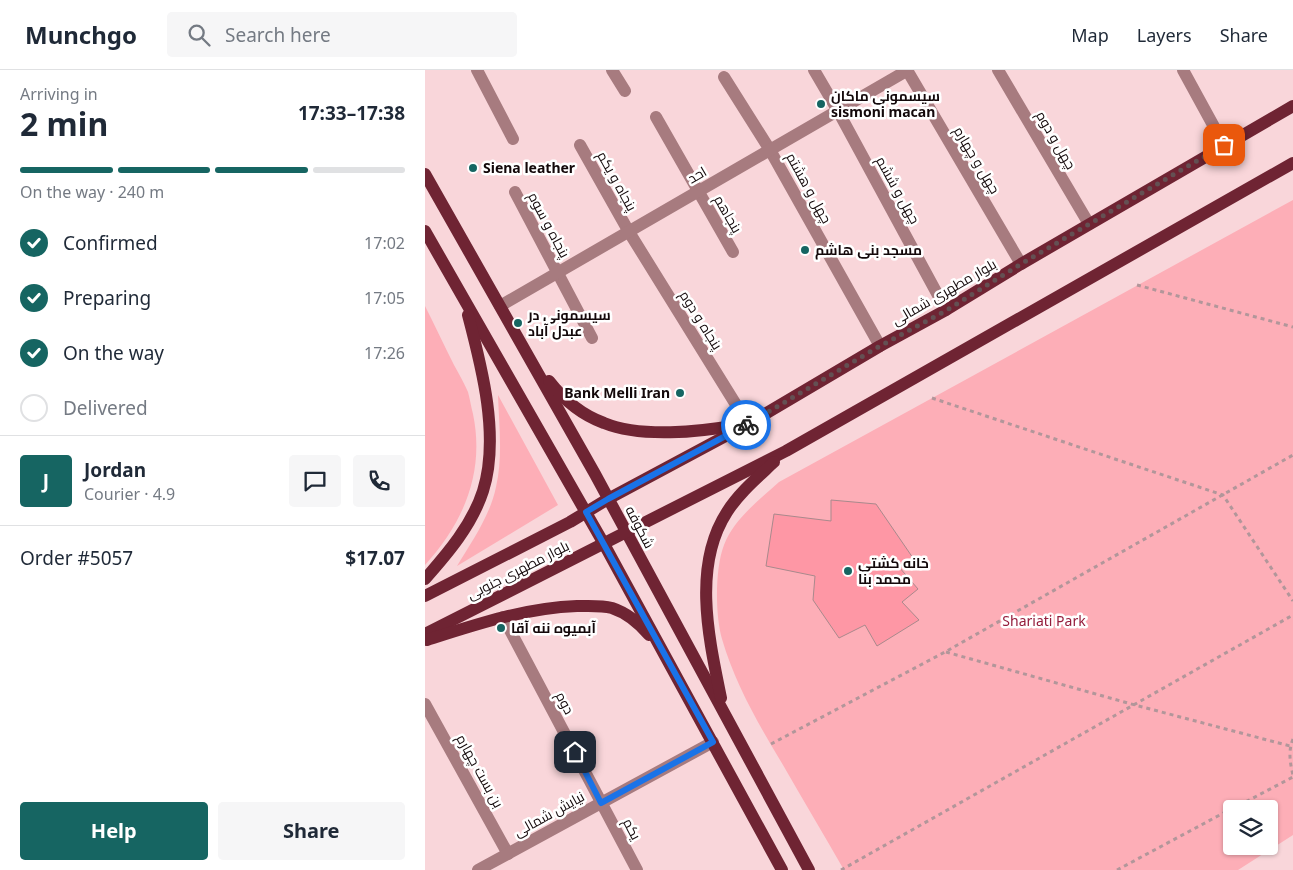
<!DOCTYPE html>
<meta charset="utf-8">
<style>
body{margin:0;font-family:"Noto Sans",Cairo,sans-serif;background:#f6f6f7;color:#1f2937;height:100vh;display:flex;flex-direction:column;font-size:19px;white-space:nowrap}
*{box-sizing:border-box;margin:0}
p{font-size:16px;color:#747a83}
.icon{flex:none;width:28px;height:28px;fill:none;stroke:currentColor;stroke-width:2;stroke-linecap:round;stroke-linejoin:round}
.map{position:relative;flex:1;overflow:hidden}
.drawer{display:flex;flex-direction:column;background:#fff;width:425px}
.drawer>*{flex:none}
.buttons{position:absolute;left:798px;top:730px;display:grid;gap:10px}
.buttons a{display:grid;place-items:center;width:55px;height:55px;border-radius:5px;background:#fff;box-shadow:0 1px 4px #0004;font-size:25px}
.pin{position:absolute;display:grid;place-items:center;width:42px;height:42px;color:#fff;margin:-21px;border-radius:10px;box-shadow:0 2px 8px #0006}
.courier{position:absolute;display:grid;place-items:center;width:50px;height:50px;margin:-25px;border:4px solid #1a73e8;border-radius:50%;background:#fff;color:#222;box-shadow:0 1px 6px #0007}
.head em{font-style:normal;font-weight:700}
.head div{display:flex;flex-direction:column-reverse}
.head{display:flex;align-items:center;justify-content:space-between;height:85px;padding:0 20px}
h1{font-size:32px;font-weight:700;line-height:38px}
.bar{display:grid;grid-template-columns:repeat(4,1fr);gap:8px 5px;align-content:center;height:60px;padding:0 20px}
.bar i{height:6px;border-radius:4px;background:#e0e1e3}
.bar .selected{background:#166562}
.bar p{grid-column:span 4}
.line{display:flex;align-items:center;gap:12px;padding:0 20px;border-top:1px solid #e0e1e3}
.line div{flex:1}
.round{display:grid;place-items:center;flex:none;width:52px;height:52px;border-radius:5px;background:#f6f6f7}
ol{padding:0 20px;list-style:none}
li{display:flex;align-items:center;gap:15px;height:55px}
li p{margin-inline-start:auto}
li .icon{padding:5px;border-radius:50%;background:#166562;color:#fff;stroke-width:4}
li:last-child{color:#747a83}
li i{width:28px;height:28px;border:2px solid #e0e1e3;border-radius:50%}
.button{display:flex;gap:10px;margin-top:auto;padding:10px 20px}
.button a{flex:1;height:58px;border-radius:5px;background:#166562;color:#fff;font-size:20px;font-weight:700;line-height:58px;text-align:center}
.button a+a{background:#f6f6f7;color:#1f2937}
header{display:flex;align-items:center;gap:30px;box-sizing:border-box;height:70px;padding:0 25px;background:#fff;border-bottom:1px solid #e0e1e3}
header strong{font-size:24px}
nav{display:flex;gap:28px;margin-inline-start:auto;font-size:18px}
.search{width:350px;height:45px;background:#f6f6f7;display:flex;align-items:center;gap:12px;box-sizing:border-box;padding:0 18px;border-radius:5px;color:#747a83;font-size:19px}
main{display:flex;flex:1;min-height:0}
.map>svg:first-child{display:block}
.green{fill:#fdaeb7;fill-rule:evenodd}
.building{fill:#fe97a5;stroke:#a9898c}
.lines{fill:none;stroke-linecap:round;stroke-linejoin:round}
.path{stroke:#b2969a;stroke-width:3;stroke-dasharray:4 4;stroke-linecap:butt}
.minor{stroke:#a77b7f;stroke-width:12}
.major{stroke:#6f2433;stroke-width:12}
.done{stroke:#645053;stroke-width:5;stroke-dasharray:0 9}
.route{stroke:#1a73e8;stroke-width:6}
.poi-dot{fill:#166562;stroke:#fff;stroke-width:2}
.labels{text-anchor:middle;stroke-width:5;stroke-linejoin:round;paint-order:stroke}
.poi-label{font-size:14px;font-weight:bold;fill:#13080a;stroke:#fff;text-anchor:start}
.street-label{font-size:14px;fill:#13080a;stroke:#fff}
.park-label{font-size:14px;fill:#941d3c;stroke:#fff}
</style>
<header>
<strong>Munchgo</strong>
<div class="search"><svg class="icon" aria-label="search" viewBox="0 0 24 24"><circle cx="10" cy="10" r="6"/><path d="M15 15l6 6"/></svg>Search here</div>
<nav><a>Map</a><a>Layers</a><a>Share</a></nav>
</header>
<main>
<section class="drawer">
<div class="head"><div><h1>2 min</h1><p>Arriving in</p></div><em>17:33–17:38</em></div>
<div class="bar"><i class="selected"></i><i class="selected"></i><i class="selected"></i><i></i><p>On the way · 240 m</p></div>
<ol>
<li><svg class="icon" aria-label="check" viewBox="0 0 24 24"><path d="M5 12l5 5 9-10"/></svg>Confirmed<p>17:02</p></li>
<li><svg class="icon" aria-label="check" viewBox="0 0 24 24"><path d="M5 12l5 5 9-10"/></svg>Preparing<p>17:05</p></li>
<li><svg class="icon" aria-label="check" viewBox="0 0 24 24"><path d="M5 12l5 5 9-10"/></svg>On the way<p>17:26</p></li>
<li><i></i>Delivered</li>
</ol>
<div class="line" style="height:90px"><b class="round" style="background:#166562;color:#fff">J</b><div><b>Jordan</b><p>Courier · 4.9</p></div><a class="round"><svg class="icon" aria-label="chat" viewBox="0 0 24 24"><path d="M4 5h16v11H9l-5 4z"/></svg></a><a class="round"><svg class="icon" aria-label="phone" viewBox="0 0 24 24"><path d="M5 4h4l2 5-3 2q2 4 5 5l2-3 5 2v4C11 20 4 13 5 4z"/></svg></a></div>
<div class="line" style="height:65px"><div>Order #5057</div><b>$17.07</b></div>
<div class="button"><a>Help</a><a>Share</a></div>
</section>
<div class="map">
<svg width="868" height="800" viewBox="0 0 868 800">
<rect width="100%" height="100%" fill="#f9d6da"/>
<!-- green -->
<g class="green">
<path d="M 868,130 L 868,765 L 813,800 L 419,800 C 399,765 378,730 358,695 C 334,655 310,614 297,569 C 290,545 290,498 299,475 C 309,449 334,430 354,412 ZM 806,739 L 844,739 L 844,776 L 806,776 Z"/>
<path d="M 0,236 C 10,256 19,275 29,295 C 34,304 39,313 43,322 C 45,329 46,337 48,344 C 60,402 39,452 0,495 Z"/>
<path d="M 73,325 L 133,435 L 32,496 C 47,471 65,446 71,417 C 78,387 74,355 73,325 Z"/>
</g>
<!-- building -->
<path class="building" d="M 406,430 L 451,434 L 488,488 L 474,497 L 493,519 L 477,532 L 494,550 L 452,576 L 440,555 L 414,568 L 388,530 L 390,506 L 341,496 L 349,444 L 406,451 Z"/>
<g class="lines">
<!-- path -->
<g class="path">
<path d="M 712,215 L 868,257"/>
<path d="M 507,328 L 798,425 L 868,531"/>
<path d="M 521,582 L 710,635 L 865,676"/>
<path d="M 868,669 C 863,681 865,693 868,705"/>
<path d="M 346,674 L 520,582 L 868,385"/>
<path d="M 807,739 L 868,707"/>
<path d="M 416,800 L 868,545"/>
<path d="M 692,800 L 806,739"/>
</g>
<!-- minor -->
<g class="minor">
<path d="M 52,0 L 88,69"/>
<path d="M 187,0 L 200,21"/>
<path d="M 389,0 L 413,41 L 521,240"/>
<path d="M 482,0 L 596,194"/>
<path d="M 573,0 L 664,154"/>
<path d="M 758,0 L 799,75"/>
<path d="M 299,7 L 345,80 L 455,276"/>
<path d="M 231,47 L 308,182"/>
<path d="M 155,75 L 204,162 L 323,354"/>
<path d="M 90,122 L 167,268"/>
<path d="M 75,236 L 483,0"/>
<path d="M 78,547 L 212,800"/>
<path d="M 0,634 L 83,784"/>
<path d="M 53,800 L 288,672"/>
</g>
<!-- major -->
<g class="major">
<path d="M 0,104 L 170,404 L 384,800"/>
<path d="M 0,161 L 179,474 L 357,800"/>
<path d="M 124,311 C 138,329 157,345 179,353 C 216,368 274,362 313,355"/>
<path d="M 0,509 C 23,483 47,455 58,421 C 75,367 57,298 43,245"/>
<path d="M 0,526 L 145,452 L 183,429 L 323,354 L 455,276 L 521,240 L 596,194 L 868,36"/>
<path d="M 0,564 L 361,381 L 868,93"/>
<path d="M 2,570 C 52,554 100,538 152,536 C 163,536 176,535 187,538 C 202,543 214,553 224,565"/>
<path d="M 296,628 C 284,569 267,496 302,442 C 314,423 332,408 349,392"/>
</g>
</g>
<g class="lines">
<!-- done -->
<path class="done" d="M 321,355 L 455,276 L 522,240 L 596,194 L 799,75"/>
<!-- route -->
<path class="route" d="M 150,682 L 176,733 L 288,672 L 161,442 L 183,429 L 321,355"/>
</g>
<!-- markers -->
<g class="poi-dot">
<circle cx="396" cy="34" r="5"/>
<circle cx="48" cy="98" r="5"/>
<circle cx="380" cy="180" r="5"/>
<circle cx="93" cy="253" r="5"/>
<circle cx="255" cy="323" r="5"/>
<circle cx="423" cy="501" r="5"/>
<circle cx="76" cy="558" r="5"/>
</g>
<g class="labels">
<!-- poi labels -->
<g class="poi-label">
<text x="406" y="31">سیسمونی ماکان<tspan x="406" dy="16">sismoni macan</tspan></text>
<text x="58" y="103">Siena leather</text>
<text x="390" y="185">مسجد بنی هاشم</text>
<text x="103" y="250">سیسمونی در<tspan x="103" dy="16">عبدل آباد</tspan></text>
<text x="245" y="328" text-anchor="end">Bank Melli Iran</text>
<text x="433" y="498">خانه کشتی<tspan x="433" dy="16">محمد بنا</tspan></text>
<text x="86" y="563">آبمیوه ننه آقا</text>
</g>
<!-- street labels -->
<g class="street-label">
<text transform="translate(631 70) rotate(60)" y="5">چهل و دوم</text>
<text transform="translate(552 90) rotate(59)" y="5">چهل و چهارم</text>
<text transform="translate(272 105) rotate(-30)" y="5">احد</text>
<text transform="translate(192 111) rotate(61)" y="5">پنجاه و یکم</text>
<text transform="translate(384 118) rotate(61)" y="5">چهل و هشتم</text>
<text transform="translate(473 120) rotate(61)" y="5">چهل و ششم</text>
<text transform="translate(303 144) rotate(60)" y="5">پنجاهم</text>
<text transform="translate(124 155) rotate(62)" y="5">پنجاه و سوم</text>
<text transform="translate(519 222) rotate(-30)" y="5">بلوار مطهری شمالی</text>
<text transform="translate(276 250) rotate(58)" y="5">پنجاه و دوم</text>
<text transform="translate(215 457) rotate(62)" y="5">شکوفه</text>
<text transform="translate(93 500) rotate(-27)" y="5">بلوار مطهری جنوبی</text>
<text transform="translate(140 633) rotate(62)" y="5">دوم</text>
<text transform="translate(55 701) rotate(61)" y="5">بن بست چهارم</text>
<text transform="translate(124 744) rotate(-29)" y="5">نیایش شمالی</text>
<text transform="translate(207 759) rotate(62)" y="5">یکم</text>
</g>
<!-- park labels -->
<g class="park-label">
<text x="619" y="556">Shariati Park</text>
</g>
</g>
</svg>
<div class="buttons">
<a><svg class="icon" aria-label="layers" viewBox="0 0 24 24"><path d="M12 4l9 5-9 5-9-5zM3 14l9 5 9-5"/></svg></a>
</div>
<div class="pin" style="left:799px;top:75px;background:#ea580c"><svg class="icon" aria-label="bag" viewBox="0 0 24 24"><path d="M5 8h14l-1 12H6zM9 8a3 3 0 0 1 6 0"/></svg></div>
<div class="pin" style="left:150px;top:682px;background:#1f2937"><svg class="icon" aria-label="home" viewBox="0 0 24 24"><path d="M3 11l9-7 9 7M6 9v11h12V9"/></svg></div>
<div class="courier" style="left:321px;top:355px"><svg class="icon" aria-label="bike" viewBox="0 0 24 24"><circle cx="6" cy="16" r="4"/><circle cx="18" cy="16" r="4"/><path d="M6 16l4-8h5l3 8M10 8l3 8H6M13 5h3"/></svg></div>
</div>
</main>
